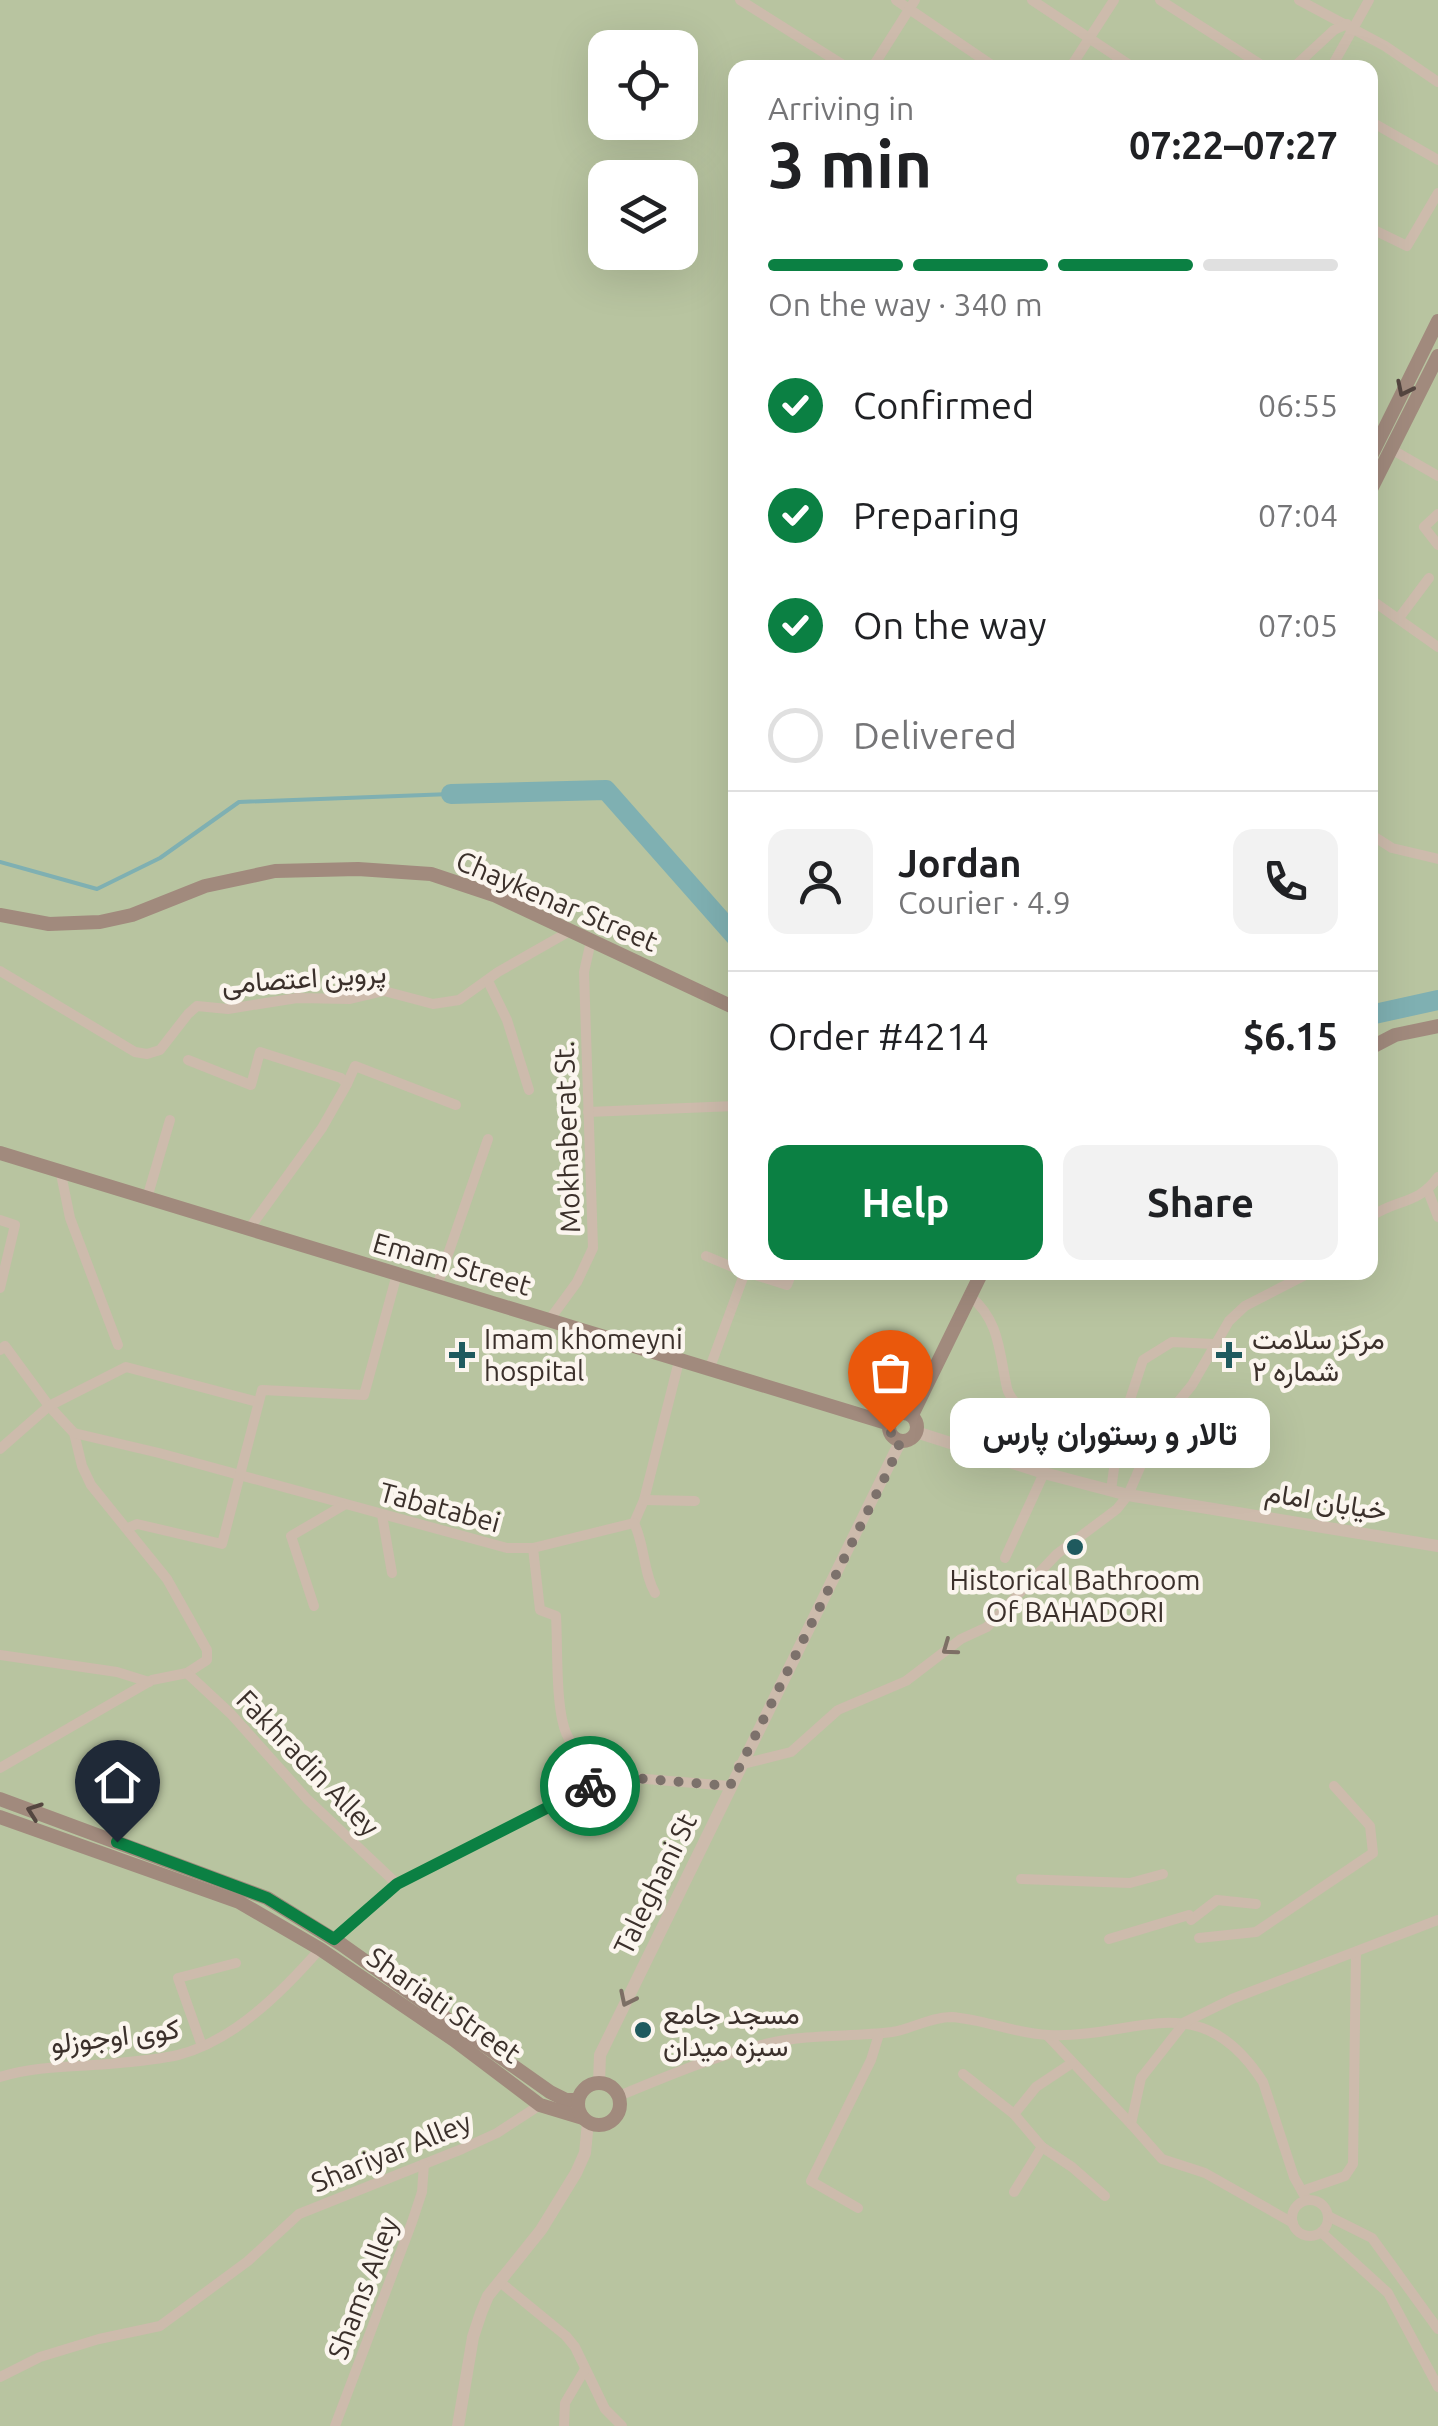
<!DOCTYPE html>
<meta charset="utf-8">
<style>
body{margin:0;font-family:Ubuntu,Vazirmatn,sans-serif;background:#f2f2f2;color:#202124;height:100vh;display:flex;flex-direction:column;font-size:38px;white-space:nowrap}
*{box-sizing:border-box;margin:0}
p{font-size:32px;color:#757577}
.icon{flex:none;width:55px;height:55px;fill:none;stroke:currentColor;stroke-width:2;stroke-linecap:round;stroke-linejoin:round}
.map{position:relative;flex:1;overflow:hidden}
.sheet{position:absolute;left:728px;top:60px;width:650px;height:1220px;display:flex;flex-direction:column;background:#fff;border-radius:20px;box-shadow:0 10px 40px #0002}
.sheet>*{flex:none}
.tools{position:absolute;left:588px;top:30px;display:grid;gap:20px}
.tools a{display:grid;place-items:center;width:110px;height:110px;border-radius:20px;background:#fff;box-shadow:0 10px 40px #0002;font-size:50px}
.pin{position:absolute;display:grid;place-items:center;width:85px;height:85px;color:#fff;margin:-102px -42px;border-radius:50% 50% 50% 0;rotate:-45deg;box-shadow:0 0 10px #0007}
.pin .icon{rotate:45deg}
.courier{position:absolute;display:grid;place-items:center;width:100px;height:100px;margin:-50px;border:8px solid #0b8043;border-radius:50%;background:#fff;color:#222;box-shadow:0 2px 12px #0007}
.bubble{position:absolute;height:70px;border-radius:20px;background:#fff;box-shadow:0 10px 40px #0002;font-size:32px;font-weight:700;line-height:70px;text-align:center}
.summary em{font-style:normal;font-weight:700}
.summary div{display:flex;flex-direction:column-reverse}
.summary{display:flex;align-items:center;justify-content:space-between;height:170px;padding:0 40px}
h1{font-size:65px;font-weight:700;line-height:75px}
.bar{display:grid;grid-template-columns:repeat(4,1fr);gap:15px 10px;align-content:center;height:120px;padding:0 40px}
.bar i{height:12px;border-radius:8px;background:#e0e0e0}
.bar .selected{background:#0b8043}
.bar p{grid-column:span 4}
.line{display:flex;align-items:center;gap:25px;padding:0 40px;border-top:2px solid #e0e0e0}
.line div{flex:1}
.round{display:grid;place-items:center;flex:none;width:105px;height:105px;border-radius:20px;background:#f2f2f2}
ol{padding:0 40px;list-style:none}
li{display:flex;align-items:center;gap:30px;height:110px}
li p{margin-inline-start:auto}
li .icon{padding:10px;border-radius:50%;background:#0b8043;color:#fff;stroke-width:4}
li:last-child{color:#757577}
li i{width:55px;height:55px;border:5px solid #e0e0e0;border-radius:50%}
.button{display:flex;gap:20px;margin-top:auto;padding:20px 40px}
.button a{flex:1;height:115px;border-radius:20px;background:#0b8043;color:#fff;font-size:40px;font-weight:700;line-height:115px;text-align:center}
.button a+a{background:#f2f2f2;color:#202124}
.map>svg:first-child{display:block}
.green{fill:#b8c4a0;fill-rule:evenodd}
.lines{fill:none;stroke-linecap:round;stroke-linejoin:round}
.stream{stroke:#7fb0b2;stroke-width:4}
.river{stroke:#7fb0b2;stroke-width:20}
.minor{stroke:#cdbbac;stroke-width:10}
.tertiary{stroke:#cdbbac;stroke-width:12}
.secondary{stroke:#a18a7d;stroke-width:14}
.oneway{stroke:#544640}
.oneway2{stroke:#7d6f65}
.done{stroke:#7c716b;stroke-width:10;stroke-dasharray:0 18}
.route{stroke:#0b8043;stroke-width:12}
.poi-dot{fill:#1f5a5e;stroke:#fbf5ee;stroke-width:4}
.labels{text-anchor:middle;stroke-width:9;stroke-linejoin:round;paint-order:stroke}
.street-label{font-size:28px;fill:#3b302b;stroke:#fbf5ee}
.poi-label{font-size:28px;fill:#3b302b;stroke:#fbf5ee;text-anchor:start}
</style>
<div class="map">
<svg width="1438" height="2426" viewBox="0 0 1438 2426">
<rect width="100%" height="100%" fill="#f4ebe1"/>
<!-- green -->
<path class="green" d="M 0,0 L 1438,0 L 1438,2426 L 0,2426 ZM 605,48 L 680,48 L 680,122 L 605,122 ZM 735,68 L 1370,68 L 1370,1272 L 735,1272 ZM 605,178 L 680,178 L 680,252 L 605,252 Z"/>
<g class="lines">
<!-- stream -->
<path class="stream" d="M 0,862 L 97,889 L 160,858 L 239,802 L 451,794"/>
<!-- river -->
<g class="river">
<path d="M 451,794 L 606,790 L 735,936"/>
<path d="M 1370,1015 L 1438,1000"/>
</g>
<!-- minor -->
<g class="minor">
<path d="M 740,0 L 848,68"/>
<path d="M 896,0 L 996,68"/>
<path d="M 1032,0 L 1134,68"/>
<path d="M 1160,0 L 1266,68"/>
<path d="M 1299,0 L 1385,46 L 1438,82"/>
<path d="M 872,68 L 915,0"/>
<path d="M 1070,68 L 1114,0"/>
<path d="M 1293,68 L 1334,30 L 1347,24"/>
<path d="M 1331,68 L 1369,0"/>
<path d="M 1370,121 L 1438,160"/>
<path d="M 1370,228 L 1407,246 L 1438,193"/>
<path d="M 1391,449 L 1438,476"/>
<path d="M 1438,514 L 1424,527 L 1438,545"/>
<path d="M 1370,599 L 1438,647"/>
<path d="M 1399,618 L 1429,578"/>
<path d="M 1370,834 L 1392,848 L 1438,859"/>
<path d="M 0,971 L 135,1052 L 147,1054 L 160,1050 L 188,1014 L 197,1006 L 228,1009 L 297,998 L 350,999 L 384,991 L 433,1004 L 459,1000 L 498,972 L 570,931"/>
<path d="M 488,981 L 507,1020 L 529,1090"/>
<path d="M 188,1060 L 251,1085 L 260,1052 L 341,1078 L 347,1084 L 322,1128 L 249,1229"/>
<path d="M 347,1084 L 355,1066 L 456,1105"/>
<path d="M 588,1112 L 735,1106"/>
<path d="M 61,1174 L 70,1218 L 118,1345"/>
<path d="M 1428,1191 L 1438,1217"/>
<path d="M 147,1198 L 170,1120"/>
<path d="M 1370,1217 C 1396,1199 1418,1205 1438,1177"/>
<path d="M 0,1220 L 15,1225 L 0,1288"/>
<path d="M 706,1256 L 735,1268"/>
<path d="M 746,1272 L 787,1285 L 792,1272"/>
<path d="M 437,1286 L 488,1139"/>
<path d="M 970,1296 C 1000,1321 999,1352 1007,1388 C 1009,1398 1019,1405 1023,1415 C 1030,1431 1032,1451 1032,1469"/>
<path d="M 550,1319 L 577,1282 L 593,1248 L 584,972 L 591,941"/>
<path d="M 0,1350 L 5,1346 L 49,1406 L 74,1433 L 82,1466 L 91,1485 L 167,1579 L 207,1650 L 207,1660 L 187,1673 L 152,1680 L 0,1768"/>
<path d="M 709,1370 L 745,1272"/>
<path d="M 74,1433 L 159,1453 L 507,1548 L 533,1548 L 634,1523 L 644,1500 L 679,1361"/>
<path d="M 0,1449 L 49,1406 L 126,1367 L 258,1402"/>
<path d="M 1111,1490 L 1119,1433 L 1143,1360 L 1172,1342 L 1214,1344"/>
<path d="M 644,1500 L 695,1501"/>
<path d="M 382,1515 L 392,1573"/>
<path d="M 634,1523 C 645,1545 643,1572 655,1593"/>
<path d="M 128,1528 L 137,1524 L 222,1544 L 262,1390 L 364,1395 L 397,1274"/>
<path d="M 533,1548 L 540,1610 L 556,1616 C 558,1646 555,1710 567,1735 C 575,1753 590,1764 596,1783"/>
<path d="M 1005,1558 L 1044,1473"/>
<path d="M 314,1606 L 291,1536 L 344,1505"/>
<path d="M 0,1655 L 117,1672 L 149,1682"/>
<path d="M 187,1673 L 231,1714 L 307,1799 L 397,1884"/>
<path d="M 739,1765 L 791,1752 L 838,1710 L 906,1681 L 961,1639 L 987,1627 L 1057,1554 L 1117,1509 L 1128,1495 L 1157,1428 L 1192,1385 L 1229,1321 L 1245,1306 L 1311,1272"/>
<path d="M 1021,1879 L 1130,1883 L 1163,1874"/>
<path d="M 1191,1920 L 1217,1900 L 1256,1904"/>
<path d="M 1199,1938 L 1256,1932 L 1373,1853 L 1370,1826 L 1334,1786"/>
<path d="M 334,1939 L 397,1884 L 596,1783 L 622,1777 L 730,1786"/>
<path d="M 1109,1939 L 1189,1915"/>
<path d="M 1047,2035 L 1131,2124"/>
<path d="M 202,2046 L 178,1978 L 236,1963"/>
<path d="M 963,2074 L 1014,2114"/>
<path d="M 0,2077 C 36,2066 71,2067 108,2064 C 131,2062 156,2060 178,2055 C 234,2041 283,1991 320,1949"/>
<path d="M 619,2096 C 667,2076 719,2054 770,2043 C 810,2034 852,2037 892,2032 C 912,2029 930,2017 951,2017 C 984,2019 1016,2034 1049,2035 C 1137,2039 1199,1983 1263,2082 L 1294,2177 L 1307,2200"/>
<path d="M 1042,2147 L 1072,2167 L 1105,2196"/>
<path d="M 1302,2191 L 1345,2176 L 1353,2164 L 1356,1954"/>
<path d="M 1014,2192 L 1042,2147 L 1014,2114 L 1036,2087 L 1072,2063"/>
<circle cx="1310" cy="2218" r="18"/>
<path d="M 858,2208 L 811,2181 L 871,2060 L 879,2034"/>
<path d="M 1328,2216 L 1372,2238 L 1438,2329"/>
<path d="M 1293,2223 L 1205,2173 L 1162,2159 L 1131,2124 L 1141,2078 L 1185,2022 L 1232,1999 L 1438,1920"/>
<path d="M 1321,2232 L 1388,2293 L 1438,2387"/>
<path d="M 500,2282 L 566,2336 L 575,2347 L 605,2409 L 622,2426"/>
<path d="M 0,2377 L 40,2357 L 99,2339 L 160,2326 L 248,2261 L 299,2214 L 462,2149 L 497,2133 L 540,2105"/>
<path d="M 335,2426 L 412,2222 L 422,2192 L 424,2164"/>
<path d="M 564,2426 L 565,2403 L 584,2371"/>
</g>
<!-- tertiary -->
<g class="tertiary">
<path d="M 916,1432 L 1044,1473 L 1128,1495 L 1438,1546"/>
<path d="M 599,2083 L 600,2055 L 901,1440"/>
<path d="M 458,2426 L 473,2337 L 481,2313 L 488,2296 L 541,2230 L 576,2173 L 585,2153 L 588,2122"/>
</g>
<!-- secondary -->
<g class="secondary">
<path d="M 1370,458 L 1438,321"/>
<path d="M 1370,491 L 1438,356"/>
<path d="M 0,915 L 49,924 L 100,922 L 132,915 L 205,886 L 275,871 L 358,869 L 431,874 L 494,895 L 735,1008"/>
<path d="M 1370,1048 L 1395,1035 L 1438,1026"/>
<path d="M 0,1153 L 890,1424"/>
<circle cx="903" cy="1427" r="14"/>
<path d="M 912,1415 L 982,1272"/>
<path d="M 0,1799 L 267,1898 L 341,1944 L 550,2092 L 566,2100 L 578,2100"/>
<path d="M 0,1817 L 239,1902 L 320,1949 L 454,2040 L 540,2105 L 583,2118"/>
<circle cx="599" cy="2104" r="21"/>
</g>
</g>
<!-- one-way arrows -->
<defs><path id="oneway-chevron" d="M-2-3.5L2.5 0L-2 3.5" fill="none" stroke-width="1.6" stroke-linecap="round" stroke-linejoin="round" transform="scale(2.5)"/></defs>
<g class="oneway">
<use href="#oneway-chevron" transform="translate(1404 389) rotate(116)"/>
<use href="#oneway-chevron" transform="translate(34 1811) rotate(-160)"/>
</g>
<g class="oneway2">
<use href="#oneway-chevron" transform="translate(949 1648) rotate(144)"/>
<use href="#oneway-chevron" transform="translate(627 1999) rotate(116)"/>
</g>
<g class="lines">
<!-- done -->
<path class="done" d="M 590,1786 L 622,1777 L 730,1786 L 890,1467 L 901,1440 L 890,1432"/>
<!-- route -->
<path class="route" d="M 117,1842 L 267,1898 L 334,1939 L 397,1884 L 590,1786"/>
</g>
<!-- markers -->
<g class="poi-dot">
<path d="M457 1340h10v10h10v10h-10v10h-10v-10h-10v-10h10z"/>
<path d="M1224 1340h10v10h10v10h-10v10h-10v-10h-10v-10h10z"/>
<circle cx="1075" cy="1547" r="10"/>
<circle cx="643" cy="2030" r="10"/>
</g>
<g class="labels">
<!-- street labels -->
<g class="street-label">
<text transform="translate(557 901) rotate(23)" y="10">Chaykenar Street</text>
<text transform="translate(304 978) rotate(-4)" y="10">پروین اعتصامی</text>
<text transform="translate(567 1137) rotate(-92)" y="10">Mokhaberat St.</text>
<text transform="translate(452 1264) rotate(16)" y="10">Emam Street</text>
<text transform="translate(1326 1501) rotate(9)" y="10">خیابان امام</text>
<text transform="translate(440 1507) rotate(15)" y="10">Tabatabei</text>
<text transform="translate(308 1763) rotate(46)" y="10">Fakhradin Alley</text>
<text transform="translate(655 1884) rotate(-64)" y="10">Taleghani St</text>
<text transform="translate(444 2005) rotate(35)" y="10">Shariati Street</text>
<text transform="translate(115 2036) rotate(-7)" y="10">کوی اوجوزلو</text>
<text transform="translate(391 2152) rotate(-22)" y="10">Shariyar Alley</text>
<text transform="translate(363 2288) rotate(-69)" y="10">Shams Alley</text>
</g>
<!-- poi labels -->
<g class="poi-label">
<text x="484" y="1349">Imam khomeyni<tspan x="484" dy="32">hospital</tspan></text>
<text x="1252" y="1349">مرکز سلامت<tspan x="1252" dy="32">شماره ۲</tspan></text>
<text x="1075" y="1590" text-anchor="middle">Historical Bathroom<tspan x="1075" dy="32">Of BAHADORI</tspan></text>
<text x="663" y="2024">مسجد جامع<tspan x="663" dy="32">سبزه میدان</tspan></text>
</g>
</g>
</svg>
<div class="tools">
<a><svg class="icon" aria-label="locate" viewBox="0 0 24 24"><circle cx="12" cy="12" r="6"/><path d="M12 2v4M12 18v4M2 12h4M18 12h4"/></svg></a>
<a><svg class="icon" aria-label="layers" viewBox="0 0 24 24"><path d="M12 4l9 5-9 5-9-5zM3 14l9 5 9-5"/></svg></a>
</div>
<div class="pin" style="left:890px;top:1432px;background:#ea580c"><svg class="icon" aria-label="bag" viewBox="0 0 24 24"><path d="M5 8h14l-1 12H6zM9 8a3 3 0 0 1 6 0"/></svg></div>
<div class="pin" style="left:117px;top:1842px;background:#1f2937"><svg class="icon" aria-label="home" viewBox="0 0 24 24"><path d="M3 11l9-7 9 7M6 9v11h12V9"/></svg></div>
<div class="courier" style="left:590px;top:1786px"><svg class="icon" aria-label="bike" viewBox="0 0 24 24"><circle cx="6" cy="16" r="4"/><circle cx="18" cy="16" r="4"/><path d="M6 16l4-8h5l3 8M10 8l3 8H6M13 5h3"/></svg></div>
<div class="bubble" style="left:950px;top:1398px;width:320px">تالار و رستوران پارس</div>
<section class="sheet">
<div class="summary"><div><h1>3 min</h1><p>Arriving in</p></div><em>07:22–07:27</em></div>
<div class="bar"><i class="selected"></i><i class="selected"></i><i class="selected"></i><i></i><p>On the way · 340 m</p></div>
<ol>
<li><svg class="icon" aria-label="check" viewBox="0 0 24 24"><path d="M5 12l5 5 9-10"/></svg>Confirmed<p>06:55</p></li>
<li><svg class="icon" aria-label="check" viewBox="0 0 24 24"><path d="M5 12l5 5 9-10"/></svg>Preparing<p>07:04</p></li>
<li><svg class="icon" aria-label="check" viewBox="0 0 24 24"><path d="M5 12l5 5 9-10"/></svg>On the way<p>07:05</p></li>
<li><i></i>Delivered</li>
</ol>
<div class="line" style="height:180px"><a class="round"><svg class="icon" aria-label="person" viewBox="0 0 24 24"><circle cx="12" cy="8" r="4"/><path d="M4 21q1-7 8-7t8 7"/></svg></a><div><b>Jordan</b><p>Courier · 4.9</p></div><a class="round"><svg class="icon" aria-label="phone" viewBox="0 0 24 24"><path d="M5 4h4l2 5-3 2q2 4 5 5l2-3 5 2v4C11 20 4 13 5 4z"/></svg></a></div>
<div class="line" style="height:130px"><div>Order #4214</div><b>$6.15</b></div>
<div class="button"><a>Help</a><a>Share</a></div>
</section>
</div>
